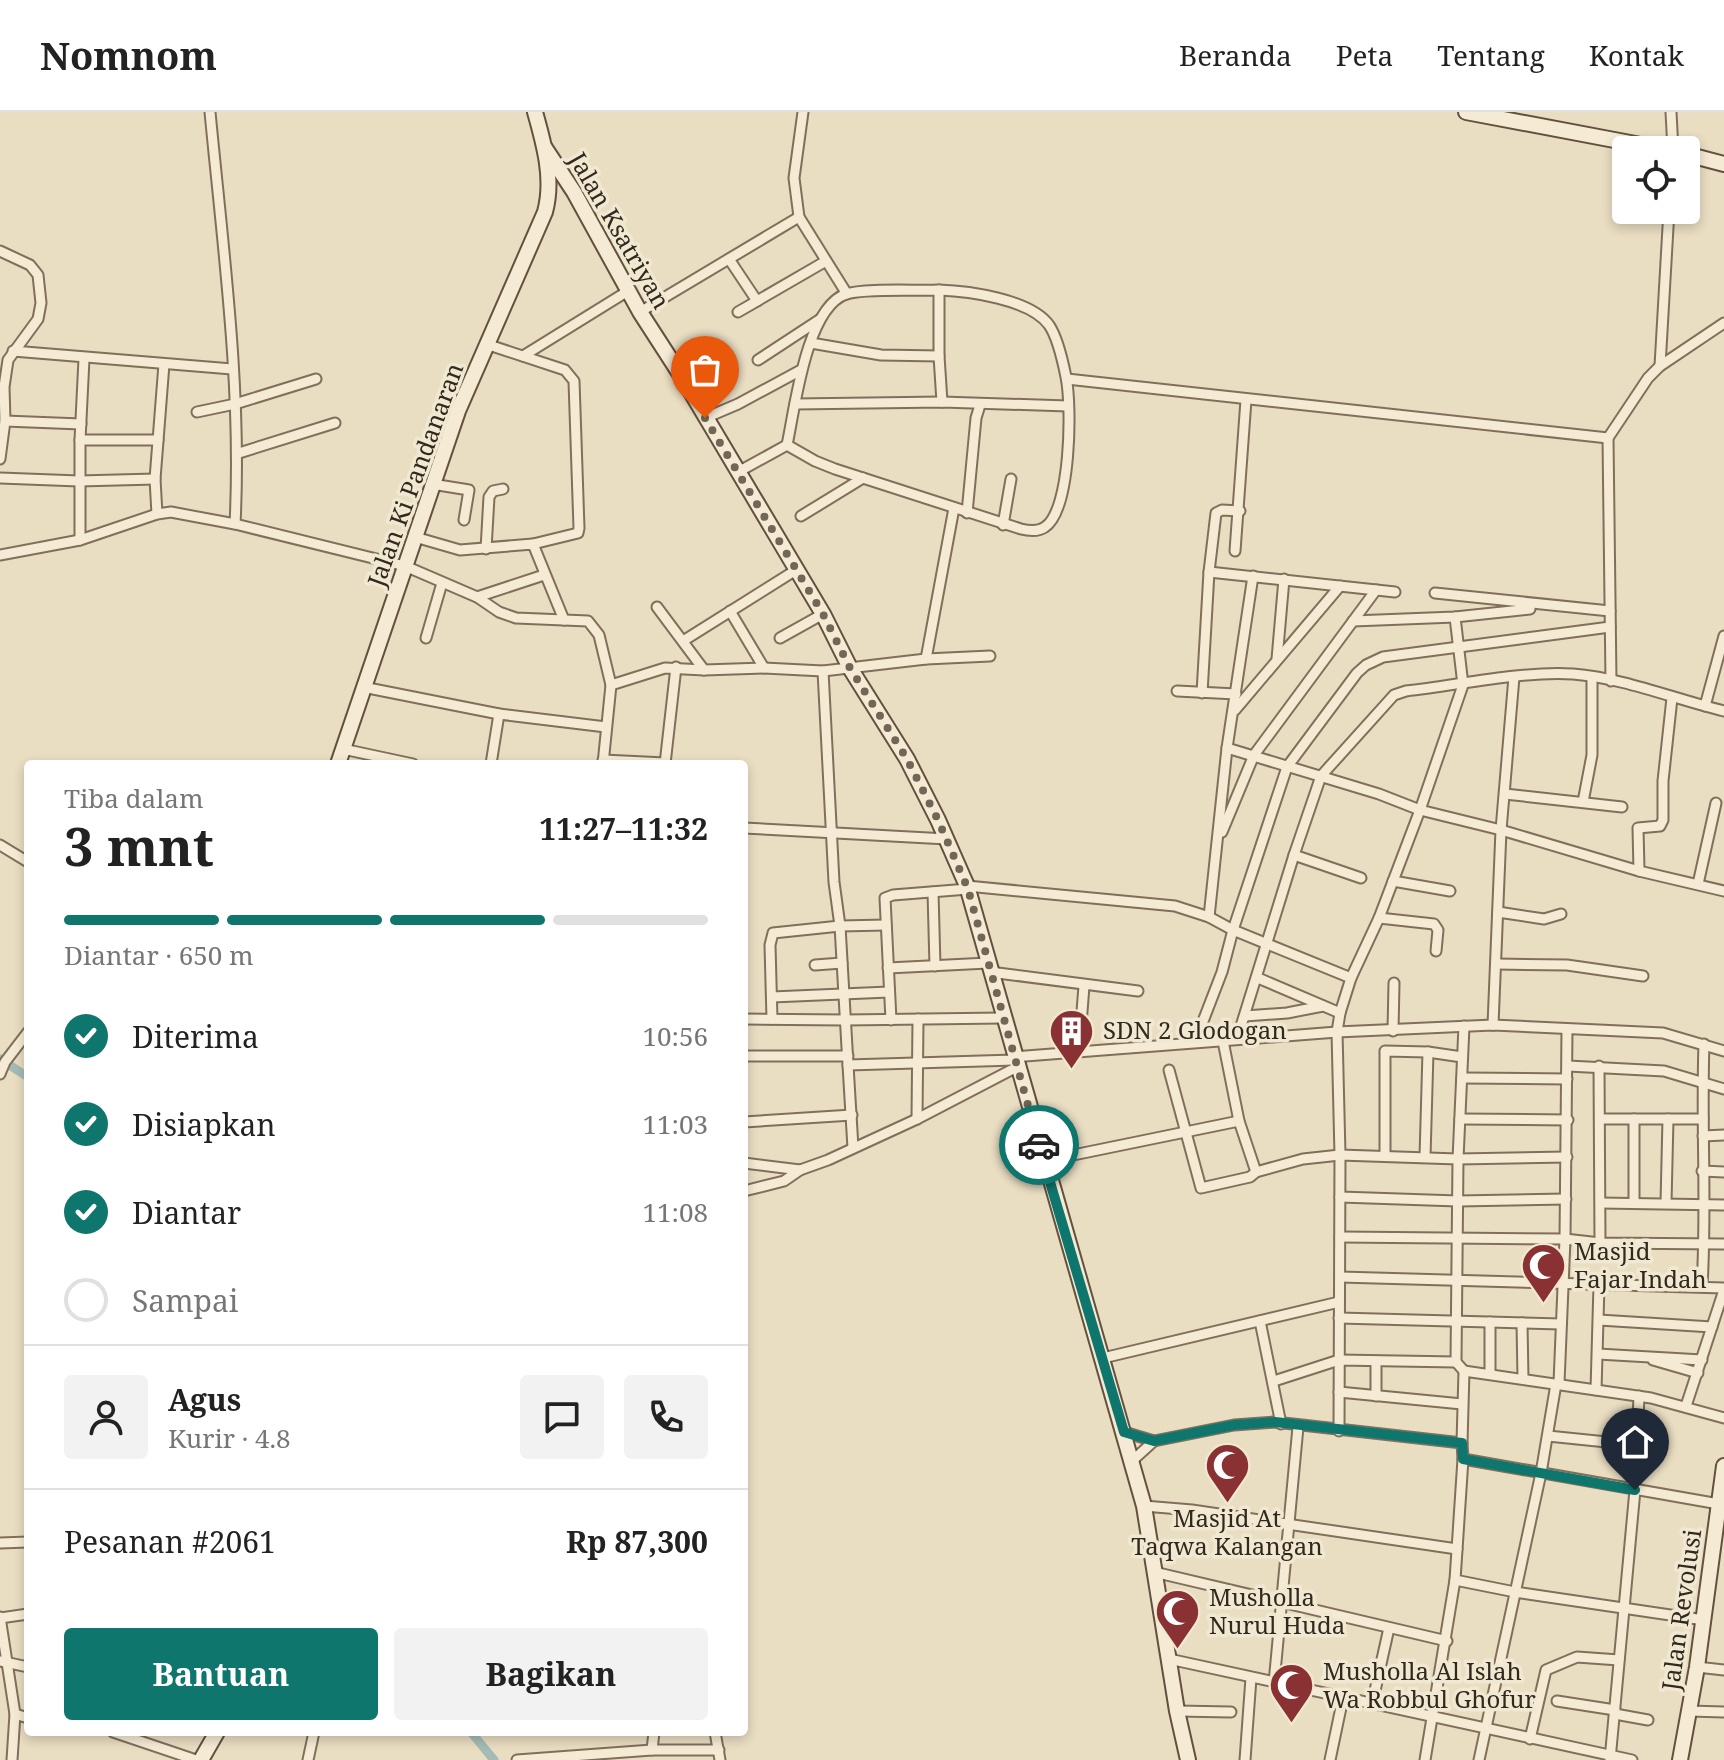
<!DOCTYPE html>
<html lang="id">
<meta charset="utf-8">
<style>
body{margin:0;font-family:"Noto Serif",serif;background:#f2f2f2;color:#222;height:100vh;display:flex;flex-direction:column;font-size:30px;white-space:nowrap}
*{box-sizing:border-box;margin:0}
p{font-size:26px;color:#767676}
.icon{flex:none;width:44px;height:44px;fill:none;stroke:currentColor;stroke-width:2;stroke-linecap:round;stroke-linejoin:round}
.map{position:relative;flex:1;overflow:hidden}
.details{position:absolute;left:24px;top:648px;width:724px;height:976px;display:flex;flex-direction:column;background:#fff;border-radius:8px;box-shadow:0 4px 12px #0003}
.details>*{flex:none}
.tools{position:absolute;left:1612px;top:24px;display:grid;gap:16px}
.tools a{display:grid;place-items:center;width:88px;height:88px;border-radius:8px;background:#fff;box-shadow:0 4px 12px #0003;font-size:40px}
.pin{position:absolute;display:grid;place-items:center;width:68px;height:68px;color:#fff;margin:-82px -34px;border-radius:50% 50% 50% 0;rotate:-45deg;box-shadow:0 0 8px #0007}
.pin .icon{rotate:45deg}
.courier{position:absolute;display:grid;place-items:center;width:80px;height:80px;margin:-40px;border:6px solid #0f766e;border-radius:50%;background:#fff;color:#222;box-shadow:0 2px 10px #0007}
.headline em{font-style:normal;font-weight:700}
.headline div{display:flex;flex-direction:column-reverse}
.headline{display:flex;align-items:center;justify-content:space-between;height:136px;padding:0 40px}
h1{font-size:52px;font-weight:700;line-height:60px}
.bar{display:grid;grid-template-columns:repeat(4,1fr);gap:12px 8px;align-content:center;height:96px;padding:0 40px}
.bar i{height:10px;border-radius:6px;background:#e0e0e0}
.bar .on{background:#0f766e}
.bar p{grid-column:span 4}
.line{display:flex;align-items:center;gap:20px;padding:0 40px;border-top:2px solid #e0e0e0}
.line div{flex:1}
.round{display:grid;place-items:center;flex:none;width:84px;height:84px;border-radius:8px;background:#f2f2f2}
ol{padding:0 40px;list-style:none}
li{display:flex;align-items:center;gap:24px;height:88px}
li p{margin-inline-start:auto}
li .icon{padding:8px;border-radius:50%;background:#0f766e;color:#fff;stroke-width:4}
li:last-child{color:#767676}
li i{width:44px;height:44px;border:4px solid #e0e0e0;border-radius:50%}
.cta{display:flex;gap:16px;margin-top:auto;padding:16px 40px}
.cta a{flex:1;height:92px;border-radius:8px;background:#0f766e;color:#fff;font-size:32px;font-weight:700;line-height:92px;text-align:center}
.cta a+a{background:#f2f2f2;color:#222}
header{display:flex;align-items:center;gap:48px;box-sizing:border-box;height:112px;padding:0 40px;background:#fff;border-bottom:2px solid #e0e0e0}
header strong{font-size:38px}
nav{display:flex;gap:44px;margin-inline-start:auto;font-size:28px}
.map>svg:first-child{display:block}
.lines{fill:none;stroke-linecap:round;stroke-linejoin:round}
.canal{stroke:#a4bcb5;stroke-width:9}
.street-casing{stroke:#816f5b;stroke-width:13}
.secondary-casing{stroke:#63503f;stroke-width:18}
.street{stroke:#f5ebd5;stroke-width:9}
.secondary{stroke:#f5ebd5;stroke-width:14}
.done{stroke:#726757;stroke-width:8;stroke-dasharray:0 14.4}
.route{stroke:#0f766e;stroke-width:10}
.labels{text-anchor:middle;stroke-width:7;stroke-linejoin:round;paint-order:stroke}
.street-label{font-size:24px;fill:#32281e;stroke:#f1e8d1}
.poi-label{font-size:24px;fill:#32281e;stroke:#f1e8d1;text-anchor:start}
</style>
<header>
<strong>Nomnom</strong>
<nav><a>Beranda</a><a>Peta</a><a>Tentang</a><a>Kontak</a></nav>
</header>
<div class="map">
<svg width="1724" height="1648" viewBox="0 0 1724 1648">
<rect width="100%" height="100%" fill="#e9ddc2"/>
<g class="lines">
<!-- canal -->
<g class="canal">
<path d="M 0,947 L 28,965"/>
<path d="M 471,1620 L 494,1648"/>
</g>
<defs>
<g id="street">
<path d="M 210,0 C 223,137 242,275 235,412"/>
<path d="M 803,0 L 794,66 L 799,105 L 847,182"/>
<path d="M 1671,0 L 1673,38"/>
<path d="M 0,139 L 30,153 L 38,163 L 41,191 L 38,207 L 8,248 L 4,275 L 5,309 L 0,347"/>
<path d="M 729,147 L 757,189"/>
<path d="M 939,178 C 968,179 1030,187 1049,213 C 1058,226 1063,250 1066,265 C 1072,294 1071,398 1045,415 C 1038,420 1029,419 1021,417 L 835,357 L 815,349 L 787,333 C 795,296 806,196 846,182 C 864,176 917,179 939,178 Z"/>
<path d="M 939,178 L 939,244 L 942,290"/>
<path d="M 640,200 L 799,105"/>
<path d="M 738,200 L 826,149"/>
<path d="M 811,231 L 881,243 L 939,244"/>
<path d="M 489,233 L 565,258 L 574,269 L 579,416 L 578,421 L 533,432"/>
<path d="M 13,239 L 232,257"/>
<path d="M 523,244 L 628,179"/>
<path d="M 758,248 L 819,208"/>
<path d="M 1660,254 L 1669,98"/>
<path d="M 1067,267 L 1608,326"/>
<path d="M 795,292 L 942,290 L 1068,294"/>
<path d="M 197,300 L 235,292 L 316,267"/>
<path d="M 705,306 L 738,292 L 801,258"/>
<path d="M 5,309 L 81,312"/>
<path d="M 80,328 L 158,328"/>
<path d="M 239,341 L 335,311"/>
<path d="M 738,360 L 787,333"/>
<path d="M 0,366 L 79,369 L 155,367"/>
<path d="M 432,372 L 469,378 L 464,408"/>
<path d="M 967,401 L 976,306 L 980,293"/>
<path d="M 157,402 L 155,367 L 164,252"/>
<path d="M 801,404 L 863,366"/>
<path d="M 1003,413 L 1011,367"/>
<path d="M 415,425 L 460,438 L 533,432 L 564,508"/>
<path d="M 80,428 L 80,328 L 84,247"/>
<path d="M 486,437 L 489,385 L 493,379 L 503,377"/>
<path d="M 1235,439 L 1246,288"/>
<path d="M 0,443 L 80,428 L 157,402 L 171,400 L 235,412 L 405,454 L 477,485 L 499,500 L 516,506 L 588,509 L 599,523 L 611,573 L 665,556 L 704,558 L 764,556 L 823,559 L 926,547 L 990,544"/>
<path d="M 1209,460 L 1395,480"/>
<path d="M 1435,481 L 1610,499"/>
<path d="M 477,485 L 544,463"/>
<path d="M 657,495 L 704,558"/>
<path d="M 730,499 L 764,556"/>
<path d="M 1353,509 L 1455,505 L 1530,497"/>
<path d="M 426,526 L 442,471"/>
<path d="M 780,526 L 823,502"/>
<path d="M 683,529 L 796,458"/>
<path d="M 926,547 L 954,396"/>
<path d="M 1277,547 L 1284,467"/>
<path d="M 823,559 L 834,770 L 840,814 L 848,953 L 1015,948"/>
<path d="M 1611,569 L 1608,326 L 1648,266 L 1660,254 L 1724,211"/>
<path d="M 363,575 L 499,602 L 606,615"/>
<path d="M 1177,579 L 1236,582"/>
<path d="M 1202,581 L 1209,460 L 1216,401 L 1222,398 L 1240,399"/>
<path d="M 1705,594 L 1724,524"/>
<path d="M 1235,598 L 1340,474"/>
<path d="M 1227,636 L 1379,682 L 1420,698 L 1501,718 L 1639,759 L 1724,779"/>
<path d="M 343,637 L 413,652"/>
<path d="M 603,648 L 665,651"/>
<path d="M 491,652 L 499,602"/>
<path d="M 603,652 L 611,573"/>
<path d="M 665,652 L 676,555"/>
<path d="M 1505,682 L 1622,695"/>
<path d="M 1583,690 L 1592,643 L 1592,565"/>
<path d="M 744,716 L 947,727"/>
<path d="M 1222,720 L 1254,643 L 1376,478"/>
<path d="M 0,733 L 28,750"/>
<path d="M 1294,743 L 1361,766"/>
<path d="M 1639,759 L 1638,716 L 1660,714 L 1663,708 L 1663,669 L 1672,586"/>
<path d="M 1393,769 L 1450,779"/>
<path d="M 1698,772 L 1716,691"/>
<path d="M 967,774 L 1175,794 L 1209,805 L 1233,818 L 1351,866"/>
<path d="M 933,780 L 935,854"/>
<path d="M 1498,800 L 1544,807 L 1561,802"/>
<path d="M 1209,805 L 1227,636 L 1253,464"/>
<path d="M 1379,806 L 1434,812 L 1438,818 L 1436,839"/>
<path d="M 1496,852 L 1567,853 L 1643,864"/>
<path d="M 815,853 L 842,851"/>
<path d="M 888,856 L 988,851"/>
<path d="M 990,860 L 1138,879"/>
<path d="M 1258,866 L 1340,901"/>
<path d="M 772,885 L 889,880"/>
<path d="M 1245,904 L 1287,901 L 1323,894"/>
<path d="M 744,907 L 845,908 L 1003,906"/>
<path d="M 772,907 L 770,833 L 773,821 L 840,814 L 886,813"/>
<path d="M 891,908 L 885,786 L 893,783 L 968,777"/>
<path d="M 1493,913 L 1501,718 L 1514,565"/>
<path d="M 1464,914 L 1458,1047 L 1456,1250 L 1464,1259"/>
<path d="M 1393,919 L 1394,871"/>
<path d="M 1237,927 L 1294,743 L 1321,664 L 1394,583 L 1406,579 C 1460,573 1519,559 1573,562 C 1624,566 1674,587 1724,599"/>
<path d="M 1195,930 L 1222,860 L 1233,818 L 1287,655 L 1357,561 L 1366,553 L 1383,545 L 1610,515"/>
<path d="M 1079,938 L 1084,874"/>
<path d="M 744,944 L 848,944"/>
<path d="M 1014,945 L 1337,920 L 1493,913 L 1663,921 L 1724,939"/>
<path d="M 848,953 L 853,1036"/>
<path d="M 1568,954 L 1664,959 L 1724,977"/>
<path d="M 1599,954 L 1600,1131"/>
<path d="M 1169,958 L 1201,1076 L 1250,1065 L 1256,1060 L 1239,1009 L 1223,929"/>
<path d="M 0,962 L 5,950 L 28,920"/>
<path d="M 1462,966 L 1567,967"/>
<path d="M 917,1007 L 918,907"/>
<path d="M 1460,1007 L 1568,1008"/>
<path d="M 1601,1007 L 1703,1007"/>
<path d="M 744,1010 L 852,1003"/>
<path d="M 1703,1024 L 1724,1023"/>
<path d="M 1385,1044 L 1385,939 L 1428,940 L 1462,945"/>
<path d="M 1425,1045 L 1428,940"/>
<path d="M 1044,1049 L 1239,1009"/>
<path d="M 744,1051 L 800,1058 L 828,1048 L 917,1007 L 1017,955"/>
<path d="M 1702,1059 L 1724,1060"/>
<path d="M 1256,1060 L 1303,1047 L 1340,1043 L 1458,1047 L 1567,1045"/>
<path d="M 744,1079 L 784,1069 L 800,1058"/>
<path d="M 1340,1085 L 1458,1089 L 1566,1087"/>
<path d="M 1601,1091 L 1724,1093"/>
<path d="M 1634,1091 L 1634,1007"/>
<path d="M 1666,1091 L 1668,1007"/>
<path d="M 1340,1125 L 1565,1127 L 1600,1131 L 1724,1132"/>
<path d="M 1340,1165 L 1724,1176"/>
<path d="M 1702,1174 C 1707,1094 1701,1013 1704,932"/>
<path d="M 1339,1206 L 1561,1212"/>
<path d="M 1599,1208 L 1712,1215"/>
<path d="M 1260,1209 L 1281,1312"/>
<path d="M 1522,1211 L 1523,1267"/>
<path d="M 1598,1242 L 1702,1248"/>
<path d="M 1103,1246 L 1339,1190"/>
<path d="M 1653,1248 L 1698,1261"/>
<path d="M 1376,1249 L 1376,1284"/>
<path d="M 1490,1262 L 1490,1210"/>
<path d="M 1274,1269 L 1339,1248 L 1456,1250"/>
<path d="M 1559,1271 L 1565,1127 L 1567,917"/>
<path d="M 1596,1278 L 1599,1173"/>
<path d="M 1339,1280 L 1462,1292"/>
<path d="M 1686,1294 L 1724,1178"/>
<path d="M 1339,1319 L 1340,1043 L 1337,920 L 1340,901 L 1351,866 L 1379,806 L 1420,698 L 1463,573 L 1455,505"/>
<path d="M 1124,1320 L 1154,1329 L 1234,1313 L 1275,1310 L 1462,1331 L 1463,1347 L 1719,1392"/>
<path d="M 1548,1324 L 1636,1333"/>
<path d="M 1462,1331 L 1464,1259 L 1651,1286 L 1724,1306"/>
<path d="M 1132,1349 L 1154,1329"/>
<path d="M 1144,1394 L 1192,1398 L 1457,1437"/>
<path d="M 0,1431 L 28,1430"/>
<path d="M 1154,1460 L 1447,1529"/>
<path d="M 1455,1468 L 1515,1480 L 1704,1508"/>
<path d="M 0,1505 L 15,1602 L 12,1648"/>
<path d="M 0,1506 L 28,1502"/>
<path d="M 1169,1547 L 1632,1648"/>
<path d="M 0,1549 L 28,1555"/>
<path d="M 1697,1555 L 1724,1558"/>
<path d="M 1274,1571 L 1298,1315"/>
<path d="M 1557,1589 L 1615,1598"/>
<path d="M 1372,1592 L 1389,1516"/>
<path d="M 1177,1599 L 1231,1600"/>
<path d="M 1689,1599 L 1724,1600"/>
<path d="M 15,1602 L 28,1606"/>
<path d="M 1615,1602 L 1648,1608"/>
<path d="M 113,1620 L 196,1648"/>
<path d="M 715,1620 L 720,1648"/>
<path d="M 1530,1627 L 1546,1558 L 1577,1545 L 1619,1548"/>
<path d="M 652,1638 L 654,1620"/>
<path d="M 308,1648 L 314,1620"/>
<path d="M 517,1648 L 652,1638 L 719,1638"/>
<path d="M 1245,1648 L 1251,1566"/>
<path d="M 1330,1648 L 1343,1586"/>
<path d="M 1425,1648 L 1455,1468 L 1463,1347"/>
<path d="M 1479,1648 L 1541,1361 L 1556,1272"/>
<path d="M 1610,1648 L 1635,1378 L 1639,1284"/>
</g>
<g id="secondary">
<path d="M 1466,0 L 1667,38"/>
<path d="M 545,36 L 574,80 L 640,200 L 682,265 L 823,502 L 850,556 L 907,647 L 938,708 L 967,774 L 1144,1394 L 1177,1599 L 1188,1648"/>
<path d="M 1686,42 L 1724,52"/>
<path d="M 338,652 L 458,299 L 545,100 C 554,67 544,32 535,0"/>
<path d="M 201,1648 L 217,1620"/>
<path d="M 1680,1648 L 1697,1555 L 1724,1354"/>
</g>
</defs>
<!-- street casing -->
<use href="#street" class="street-casing"/>
<!-- secondary casing -->
<use href="#secondary" class="secondary-casing"/>
<!-- street -->
<use href="#street" class="street"/>
<!-- secondary -->
<use href="#secondary" class="secondary"/>
</g>
<g class="lines">
<!-- done -->
<path class="done" d="M 705,306 L 823,502 L 850,556 L 907,647 L 938,708 L 968,777 L 1039,1033"/>
<!-- route -->
<path class="route" d="M 1039,1033 L 1124,1320 L 1154,1329 L 1234,1313 L 1275,1310 L 1462,1331 L 1463,1347 L 1635,1378"/>
</g>
<!-- icons -->
<defs>
<symbol id="building-pin" viewBox="-11 -11 22 30"><path d="M0 17L-7.5 6A9.5 9.5 0 1 1 7.5 6Z" fill="#8a3233" stroke="#f1e8d1"/><path d="M-4-6H4V6H1V3H-1V6H-4ZM-2.5-4.3h1.7v1.8h-1.7ZM.8-4.3h1.7v1.8H.8ZM-2.5-1h1.7V.8h-1.7ZM.8-1h1.7V.8H.8Z" fill="#fff"/></symbol>
<symbol id="mosque-pin" viewBox="-11 -11 22 30"><path d="M0 17L-7.5 6A9.5 9.5 0 1 1 7.5 6Z" fill="#8a3233" stroke="#f1e8d1"/><path d="M3.5-4.9A6 6 0 1 0 3.5 4.9A5 5 0 1 1 3.5-4.9Z" fill="#fff"/></symbol>
</defs>
<g fill-rule="evenodd">
<use href="#building-pin" x="1046" y="894" width="51" height="69"/>
<use href="#mosque-pin" x="1518" y="1128" width="51" height="69"/>
<use href="#mosque-pin" x="1202" y="1328" width="51" height="69"/>
<use href="#mosque-pin" x="1152" y="1474" width="51" height="69"/>
<use href="#mosque-pin" x="1266" y="1548" width="51" height="69"/>
</g>
<g class="labels">
<!-- street labels -->
<g class="street-label">
<text transform="translate(619 119) rotate(60)" y="8">Jalan Ksatriyan</text>
<text transform="translate(416 363) rotate(-70)" y="8">Jalan Ki Pandanaran</text>
<text transform="translate(1682 1498) rotate(-82)" y="8">Jalan Revolusi</text>
</g>
<!-- poi labels -->
<g class="poi-label">
<text x="1103" y="927">SDN 2 Glodogan</text>
<text x="1574" y="1148">Masjid<tspan x="1574" dy="28">Fajar Indah</tspan></text>
<text x="1227" y="1415" text-anchor="middle">Masjid At<tspan x="1227" dy="28">Taqwa Kalangan</tspan></text>
<text x="1209" y="1494">Musholla<tspan x="1209" dy="28">Nurul Huda</tspan></text>
<text x="1323" y="1568">Musholla Al Islah<tspan x="1323" dy="28">Wa Robbul Ghofur</tspan></text>
</g>
</g>
</svg>
<div class="tools">
<a><svg class="icon" aria-label="locate" viewBox="0 0 24 24"><circle cx="12" cy="12" r="6"/><path d="M12 2v4M12 18v4M2 12h4M18 12h4"/></svg></a>
</div>
<div class="pin" style="left:705px;top:306px;background:#ea580c"><svg class="icon" aria-label="bag" viewBox="0 0 24 24"><path d="M5 8h14l-1 12H6zM9 8a3 3 0 0 1 6 0"/></svg></div>
<div class="pin" style="left:1635px;top:1378px;background:#1f2937"><svg class="icon" aria-label="home" viewBox="0 0 24 24"><path d="M3 11l9-7 9 7M6 9v11h12V9"/></svg></div>
<div class="courier" style="left:1039px;top:1033px"><svg class="icon" aria-label="car" viewBox="0 0 24 24"><path d="M5 17H2v-5l4-1 3-4h7l3 4 3 1v5h-3M9 17h6M6 11h13"/><circle cx="7" cy="17" r="2"/><circle cx="17" cy="17" r="2"/></svg></div>
<section class="details">
<div class="headline"><div><h1>3 mnt</h1><p>Tiba dalam</p></div><em>11:27–11:32</em></div>
<div class="bar"><i class="on"></i><i class="on"></i><i class="on"></i><i></i><p>Diantar · 650 m</p></div>
<ol>
<li><svg class="icon" aria-label="check" viewBox="0 0 24 24"><path d="M5 12l5 5 9-10"/></svg>Diterima<p>10:56</p></li>
<li><svg class="icon" aria-label="check" viewBox="0 0 24 24"><path d="M5 12l5 5 9-10"/></svg>Disiapkan<p>11:03</p></li>
<li><svg class="icon" aria-label="check" viewBox="0 0 24 24"><path d="M5 12l5 5 9-10"/></svg>Diantar<p>11:08</p></li>
<li><i></i>Sampai</li>
</ol>
<div class="line" style="height:144px"><a class="round"><svg class="icon" aria-label="person" viewBox="0 0 24 24"><circle cx="12" cy="8" r="4"/><path d="M4 21q1-7 8-7t8 7"/></svg></a><div><b>Agus</b><p>Kurir · 4.8</p></div><a class="round"><svg class="icon" aria-label="chat" viewBox="0 0 24 24"><path d="M4 5h16v11H9l-5 4z"/></svg></a><a class="round"><svg class="icon" aria-label="phone" viewBox="0 0 24 24"><path d="M5 4h4l2 5-3 2q2 4 5 5l2-3 5 2v4C11 20 4 13 5 4z"/></svg></a></div>
<div class="line" style="height:104px"><div>Pesanan #2061</div><b>Rp 87,300</b></div>
<div class="cta"><a>Bantuan</a><a>Bagikan</a></div>
</section>
</div>
